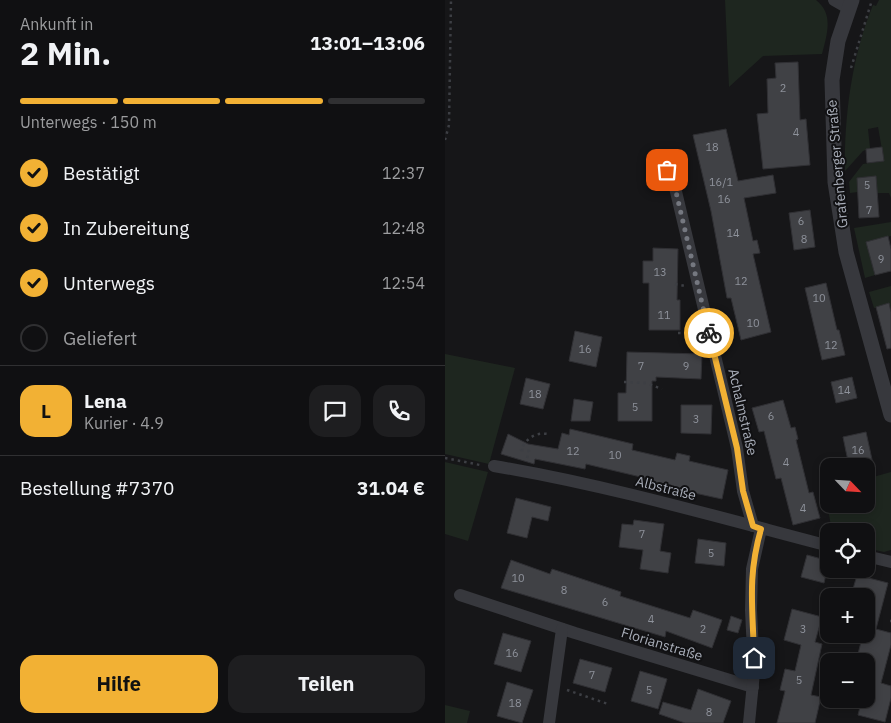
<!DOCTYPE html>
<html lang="de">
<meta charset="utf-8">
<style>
body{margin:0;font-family:"IBM Plex Sans",sans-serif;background:#1e1e20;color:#f1f3f6;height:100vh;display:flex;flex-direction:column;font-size:19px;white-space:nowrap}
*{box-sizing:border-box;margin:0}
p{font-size:16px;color:#9c9d9f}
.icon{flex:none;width:28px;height:28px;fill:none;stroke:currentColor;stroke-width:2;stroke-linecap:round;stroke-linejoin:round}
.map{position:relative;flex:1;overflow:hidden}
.panel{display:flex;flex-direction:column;background:#101012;width:445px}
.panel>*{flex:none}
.needle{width:32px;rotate:115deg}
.tools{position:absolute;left:375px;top:458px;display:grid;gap:10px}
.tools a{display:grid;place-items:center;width:55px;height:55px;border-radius:10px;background:#101012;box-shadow:0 2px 8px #0003,0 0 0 1px #303032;font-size:25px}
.pin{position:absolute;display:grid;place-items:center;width:42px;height:42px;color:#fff;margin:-21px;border-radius:10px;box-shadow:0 2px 8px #0006}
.courier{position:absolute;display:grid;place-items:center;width:50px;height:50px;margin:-25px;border:4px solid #f2b134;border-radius:50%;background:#fff;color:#222;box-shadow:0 1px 6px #0007}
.headline em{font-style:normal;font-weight:700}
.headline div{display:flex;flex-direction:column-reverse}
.headline{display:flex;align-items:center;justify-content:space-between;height:85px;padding:0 20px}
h1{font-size:32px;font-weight:700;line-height:38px}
.bar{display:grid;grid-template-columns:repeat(4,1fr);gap:8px 5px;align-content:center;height:60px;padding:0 20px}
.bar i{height:6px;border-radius:4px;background:#303032}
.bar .current{background:#f2b134}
.bar p{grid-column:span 4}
.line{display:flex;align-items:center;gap:12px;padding:0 20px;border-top:1px solid #303032}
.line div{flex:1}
.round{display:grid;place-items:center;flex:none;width:52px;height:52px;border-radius:15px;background:#1e1e20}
ol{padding:0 20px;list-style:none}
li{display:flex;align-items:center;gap:15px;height:55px}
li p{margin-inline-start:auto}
li .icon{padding:5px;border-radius:50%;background:#f2b134;color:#111;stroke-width:4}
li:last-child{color:#9c9d9f}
li i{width:28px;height:28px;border:2px solid #303032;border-radius:50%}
.cta{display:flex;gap:10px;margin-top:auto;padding:10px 20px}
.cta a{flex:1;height:58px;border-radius:15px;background:#f2b134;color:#111;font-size:20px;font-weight:700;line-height:58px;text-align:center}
.cta a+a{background:#1e1e20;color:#f1f3f6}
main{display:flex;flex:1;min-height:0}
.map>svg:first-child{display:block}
.green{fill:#1e261f}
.building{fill:#404145;stroke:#303034}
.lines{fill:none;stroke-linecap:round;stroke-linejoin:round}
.path{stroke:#3d3f44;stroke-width:2.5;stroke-dasharray:2.5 4;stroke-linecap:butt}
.minor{stroke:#37383d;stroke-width:12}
.tertiary{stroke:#37383d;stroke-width:15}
.done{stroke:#757880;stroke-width:5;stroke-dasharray:0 9}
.route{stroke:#f2b134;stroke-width:6}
.labels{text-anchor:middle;stroke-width:4;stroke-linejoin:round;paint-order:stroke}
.number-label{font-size:11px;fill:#8e929b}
.street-label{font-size:14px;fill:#a8adb8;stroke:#111113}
</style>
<main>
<section class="panel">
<div class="headline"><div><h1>2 Min.</h1><p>Ankunft in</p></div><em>13:01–13:06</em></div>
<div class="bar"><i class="current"></i><i class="current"></i><i class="current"></i><i></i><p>Unterwegs · 150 m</p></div>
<ol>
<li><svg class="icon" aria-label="check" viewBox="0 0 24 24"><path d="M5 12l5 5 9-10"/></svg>Bestätigt<p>12:37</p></li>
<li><svg class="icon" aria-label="check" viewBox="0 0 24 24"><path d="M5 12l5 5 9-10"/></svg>In Zubereitung<p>12:48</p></li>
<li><svg class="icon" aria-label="check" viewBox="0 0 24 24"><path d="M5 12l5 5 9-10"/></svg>Unterwegs<p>12:54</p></li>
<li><i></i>Geliefert</li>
</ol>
<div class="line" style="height:90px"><b class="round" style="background:#f2b134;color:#111">L</b><div><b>Lena</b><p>Kurier · 4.9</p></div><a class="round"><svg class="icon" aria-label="chat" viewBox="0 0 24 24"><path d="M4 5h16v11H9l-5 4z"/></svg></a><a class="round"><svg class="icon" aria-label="phone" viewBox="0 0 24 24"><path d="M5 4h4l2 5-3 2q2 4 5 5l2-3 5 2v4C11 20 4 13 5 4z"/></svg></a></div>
<div class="line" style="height:65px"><div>Bestellung #7370</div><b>31.04 €</b></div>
<div class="cta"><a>Hilfe</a><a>Teilen</a></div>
</section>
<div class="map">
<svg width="446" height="723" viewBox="0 0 446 723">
<rect width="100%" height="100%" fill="#161618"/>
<!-- green -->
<g class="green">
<path d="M 280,0 L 371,0 C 389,14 382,34 377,54 L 318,56 L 284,87 Z"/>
<path d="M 434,0 L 446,0 L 446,198 L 444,193 L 432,193 L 431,176 L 412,178 L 413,192 L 405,193 L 404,182 L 418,164 L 439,161 L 433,127 L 423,129 L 425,148 L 418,151 L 400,171 C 399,116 407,56 428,5 L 431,6 Z"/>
<path d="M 446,222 L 446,236 L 421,242 L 430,275 L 420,278 L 409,228 Z"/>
<path d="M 446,286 L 446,309 L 444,304 L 429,308 L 424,292 Z"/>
<path d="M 0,354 L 70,368 L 44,464 L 0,454 Z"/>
<path d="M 0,462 L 43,472 L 23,541 L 0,534 Z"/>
<path d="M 446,472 L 446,550 L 439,552 L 421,548 L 421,531 L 387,531 L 380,493 L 384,492 L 384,504 L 421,504 L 421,479 Z"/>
<path d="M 0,705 L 25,711 L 22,723 L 0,723 Z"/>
</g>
<!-- building -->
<g class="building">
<path d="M 353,62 L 355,120 L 361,119 L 365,165 L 318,169 L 312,114 L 323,113 L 322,79 L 331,78 L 330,63 Z"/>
<path d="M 281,129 L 293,181 L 328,175 L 331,193 L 299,198 L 308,241 L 312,240 L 315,253 L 308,254 L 326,332 L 296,340 L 286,298 L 282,298 L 266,211 L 248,135 Z"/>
<path d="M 437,147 L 439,161 L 422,163 L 421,149 Z"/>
<path d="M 431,176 L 434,217 L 414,218 L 412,178 Z"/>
<path d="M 365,210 L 370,247 L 349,250 L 344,213 Z"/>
<path d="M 443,236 L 446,249 L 446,271 L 430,275 L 421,242 Z"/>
<path d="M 208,248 L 233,249 L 232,300 L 235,300 L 235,330 L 204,330 L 204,283 L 198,283 L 198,261 L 208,261 Z"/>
<path d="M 381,283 L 392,330 L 394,330 L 400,355 L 377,360 L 360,288 Z"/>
<path d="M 444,303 L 446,312 L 446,348 L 442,349 L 431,307 Z"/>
<path d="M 130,331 L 157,337 L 151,367 L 124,361 Z"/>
<path d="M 182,352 L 257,354 L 256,379 L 211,377 L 211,381 L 207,381 L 207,421 L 173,421 L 173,393 L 181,393 Z"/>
<path d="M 407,377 L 412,398 L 391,403 L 386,382 Z"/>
<path d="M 81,378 L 105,384 L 98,409 L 75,404 Z"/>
<path d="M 129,399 L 148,402 L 145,421 L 126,421 Z"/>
<path d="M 338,400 L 346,428 L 350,427 L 353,439 L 351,440 L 364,493 L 368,492 L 375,518 L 348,525 L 336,478 L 331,479 L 319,431 L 314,432 L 307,408 Z"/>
<path d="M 236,405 L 267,405 L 266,434 L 236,433 Z"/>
<path d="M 125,429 L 188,444 L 187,450 L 230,460 L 232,453 L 245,456 L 244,461 L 283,470 L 277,499 L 199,482 L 200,478 L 141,464 L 140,469 L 90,459 L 89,464 L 56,454 L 63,434 L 83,444 L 113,449 L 117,433 L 124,435 Z"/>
<path d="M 421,432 L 428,464 L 404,466 L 398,437 Z"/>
<path d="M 71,498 L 106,507 L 103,521 L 87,517 L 82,538 L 62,533 Z"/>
<path d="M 189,520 L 219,524 L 215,551 L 226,553 L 223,573 L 195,569 L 198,550 L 174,547 L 177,524 L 188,525 Z"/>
<path d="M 253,539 L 281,543 L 279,566 L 250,563 Z"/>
<path d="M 362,555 L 384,561 L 379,583 L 356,577 Z"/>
<path d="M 66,560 L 105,574 L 107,569 L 176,592 L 175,596 L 245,618 L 248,610 L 277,620 L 267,648 L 221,631 L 220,637 L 56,588 Z"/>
<path d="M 412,575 L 443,583 L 431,629 L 446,633 L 446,645 L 436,683 L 446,686 L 446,698 L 440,722 L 413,715 L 417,699 L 421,699 L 421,682 L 426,662 L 412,658 L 418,634 L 421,634 L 421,596 L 406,596 Z"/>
<path d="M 347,609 L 377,617 L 370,642 L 377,644 L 366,695 L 376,697 L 370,723 L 332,723 L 340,691 L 335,690 L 340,669 L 350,671 L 356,645 L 339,640 Z"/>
<path d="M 286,616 L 297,620 L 293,633 L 282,630 Z"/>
<path d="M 58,633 L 86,641 L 76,672 L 49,664 Z"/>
<path d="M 135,659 L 167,668 L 160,692 L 128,683 Z"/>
<path d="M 195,671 L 222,679 L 213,709 L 186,701 Z"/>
<path d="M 62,682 L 88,690 L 77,723 L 52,716 Z"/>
<path d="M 253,689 L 286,701 L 278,723 L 240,723 L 214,714 L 218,702 L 246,710 Z"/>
</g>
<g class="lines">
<!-- path -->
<g class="path">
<path d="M 406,68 L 427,0"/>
<path d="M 0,140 L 4,125 L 6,0"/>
<path d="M 230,284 L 240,286"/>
<path d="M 233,333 L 250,333"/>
<path d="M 179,382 L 201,383 L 217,389"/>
<path d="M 0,458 L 35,465"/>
<path d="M 82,458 L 84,451 L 76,450 C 81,438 91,432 103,434"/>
<path d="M 445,621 L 446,621"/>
<path d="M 122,690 L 163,704"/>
</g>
<!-- minor -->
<g class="minor">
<path d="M 389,0 L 403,8"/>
<path d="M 216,160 L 228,179 L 292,448 L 298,491 L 308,526"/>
<path d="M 49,466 C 162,485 273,517 384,546"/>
<path d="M 421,556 L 446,562"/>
<path d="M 15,595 L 130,633 L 308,687"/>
<path d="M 104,723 L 117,629"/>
<path d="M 304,723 L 309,673 L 306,610 L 307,569 L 316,529"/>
</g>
<!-- tertiary -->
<path class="tertiary" d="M 407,0 L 393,41 L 387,80 L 390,182 L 401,252 L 446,415"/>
</g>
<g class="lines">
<!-- done -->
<path class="done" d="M 222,170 L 228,179 L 264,333"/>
<!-- route -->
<path class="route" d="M 264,333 L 292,448 L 298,491 L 308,526 L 316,529 C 302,578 308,608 309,658"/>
</g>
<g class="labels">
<!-- number labels -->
<g class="number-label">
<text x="338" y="92">2</text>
<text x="351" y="136">4</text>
<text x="267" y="151">18</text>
<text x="276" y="186">16/1</text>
<text x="422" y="189">5</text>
<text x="279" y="203">16</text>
<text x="424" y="214">7</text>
<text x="356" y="225">6</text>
<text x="288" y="237">14</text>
<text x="359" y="243">8</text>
<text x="436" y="263">9</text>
<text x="215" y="276">13</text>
<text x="296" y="285">12</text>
<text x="374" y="302">10</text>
<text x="219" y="319">11</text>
<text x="308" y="327">10</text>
<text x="386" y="349">12</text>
<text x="140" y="353">16</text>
<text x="196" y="370">7</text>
<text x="241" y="370">9</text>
<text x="399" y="394">14</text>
<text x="90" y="398">18</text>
<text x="190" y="411">5</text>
<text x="326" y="420">6</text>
<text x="251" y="423">3</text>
<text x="413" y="454">16</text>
<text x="128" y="455">12</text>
<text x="170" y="459">10</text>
<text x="341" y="466">4</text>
<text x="358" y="512">4</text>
<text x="197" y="538">7</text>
<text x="266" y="557">5</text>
<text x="73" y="582">10</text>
<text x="119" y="594">8</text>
<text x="160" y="606">6</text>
<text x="206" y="623">4</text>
<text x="258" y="633">2</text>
<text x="358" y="633">3</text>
<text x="67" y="657">16</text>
<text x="147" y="679">7</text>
<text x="354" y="684">5</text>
<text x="204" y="694">5</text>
<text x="70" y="707">18</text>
<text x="264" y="716">8</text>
</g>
<!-- street labels -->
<g class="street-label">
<text transform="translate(392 164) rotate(-95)" y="5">Grafenberger Straße</text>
<text transform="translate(298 412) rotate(77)" y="5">Achalmstraße</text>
<text transform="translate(221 488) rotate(14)" y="5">Albstraße</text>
<text transform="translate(217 644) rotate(17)" y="5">Florianstraße</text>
</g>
</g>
</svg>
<div class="tools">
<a><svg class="needle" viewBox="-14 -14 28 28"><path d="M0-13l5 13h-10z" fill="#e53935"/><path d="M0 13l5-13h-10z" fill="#9c9d9f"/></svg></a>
<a><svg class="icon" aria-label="locate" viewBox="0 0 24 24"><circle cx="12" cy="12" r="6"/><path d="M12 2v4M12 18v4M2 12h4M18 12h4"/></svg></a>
<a>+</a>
<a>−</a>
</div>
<div class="pin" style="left:222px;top:170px;background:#ea580c"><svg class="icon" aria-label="bag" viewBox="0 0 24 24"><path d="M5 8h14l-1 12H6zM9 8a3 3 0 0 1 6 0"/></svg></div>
<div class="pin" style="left:309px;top:658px;background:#1f2937"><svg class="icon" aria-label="home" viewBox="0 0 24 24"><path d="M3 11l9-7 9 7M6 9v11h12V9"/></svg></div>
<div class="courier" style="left:264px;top:333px"><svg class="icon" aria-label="bike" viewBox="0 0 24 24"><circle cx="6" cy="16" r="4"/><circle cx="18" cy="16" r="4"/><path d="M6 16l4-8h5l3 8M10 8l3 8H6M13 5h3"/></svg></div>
</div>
</main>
